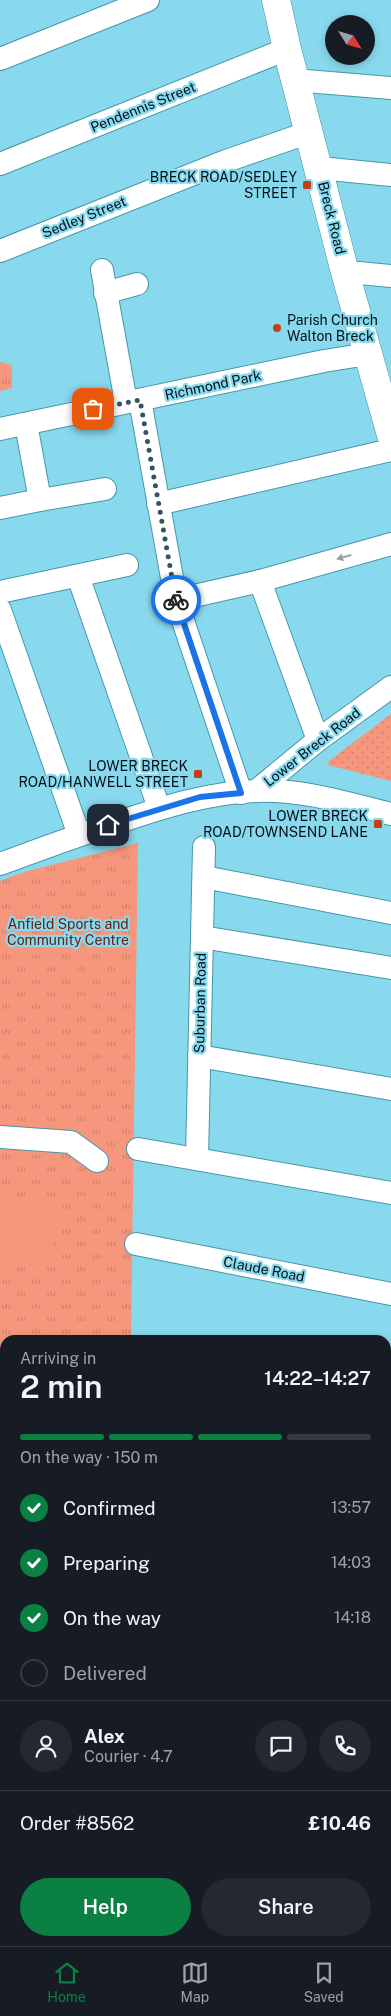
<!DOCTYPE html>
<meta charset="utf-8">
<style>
body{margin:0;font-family:"Public Sans",sans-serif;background:#242831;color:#f1f3f6;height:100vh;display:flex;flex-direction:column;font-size:19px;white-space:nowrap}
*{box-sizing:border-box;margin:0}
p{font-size:16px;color:#9ea1a6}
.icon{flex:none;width:28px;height:28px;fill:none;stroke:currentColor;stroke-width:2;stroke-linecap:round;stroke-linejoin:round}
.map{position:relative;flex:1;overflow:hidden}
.sheet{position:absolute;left:0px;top:1335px;width:391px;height:611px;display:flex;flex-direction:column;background:#171b24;border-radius:15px 15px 0 0;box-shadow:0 2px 8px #0003}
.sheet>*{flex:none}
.needle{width:32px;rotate:127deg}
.fabs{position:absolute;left:325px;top:15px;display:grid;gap:10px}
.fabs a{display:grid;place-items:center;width:50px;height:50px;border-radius:50%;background:#171b24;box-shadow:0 2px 8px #0003;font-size:25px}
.pin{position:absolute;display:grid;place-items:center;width:42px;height:42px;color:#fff;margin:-21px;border-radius:10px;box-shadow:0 2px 8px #0006}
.courier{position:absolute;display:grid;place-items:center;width:50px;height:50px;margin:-25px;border:4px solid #1a73e8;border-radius:50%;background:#fff;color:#222;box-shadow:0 1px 6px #0007}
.headline em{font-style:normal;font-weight:600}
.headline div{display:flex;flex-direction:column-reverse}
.headline{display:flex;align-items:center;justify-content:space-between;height:85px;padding:0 20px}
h1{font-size:32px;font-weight:600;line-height:38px}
.bar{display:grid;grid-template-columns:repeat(4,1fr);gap:8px 5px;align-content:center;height:60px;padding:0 20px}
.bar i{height:6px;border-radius:4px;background:#363941}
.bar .current{background:#0b8043}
.bar p{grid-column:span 4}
.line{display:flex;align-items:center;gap:12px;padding:0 20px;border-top:1px solid #363941}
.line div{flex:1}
.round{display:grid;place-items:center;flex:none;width:52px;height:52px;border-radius:26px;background:#242831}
ol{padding:0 20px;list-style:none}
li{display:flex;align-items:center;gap:15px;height:55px}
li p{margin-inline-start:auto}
li .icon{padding:5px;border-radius:50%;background:#0b8043;color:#fff;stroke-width:4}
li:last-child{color:#9ea1a6}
li i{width:28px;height:28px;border:2px solid #363941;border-radius:50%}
.action{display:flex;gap:10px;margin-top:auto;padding:10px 20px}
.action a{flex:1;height:58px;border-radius:30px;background:#0b8043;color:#fff;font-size:20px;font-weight:600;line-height:58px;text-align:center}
.action a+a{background:#242831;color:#f1f3f6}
.menu{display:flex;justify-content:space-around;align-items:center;height:70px;border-top:1px solid #363941;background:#171b24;font-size:14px;color:#9ea1a6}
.menu a{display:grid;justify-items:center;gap:2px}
.menu .current{color:#0b8043}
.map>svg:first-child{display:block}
.grass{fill:url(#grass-dots)}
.park{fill:url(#park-tufts)}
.garden{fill:#f6977d}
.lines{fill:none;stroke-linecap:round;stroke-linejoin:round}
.minor-casing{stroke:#4597ab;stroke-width:24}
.major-casing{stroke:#4597ab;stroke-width:29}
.minor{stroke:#fff;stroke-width:22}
.major{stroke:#fff;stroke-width:28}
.oneway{fill:#999fa2}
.done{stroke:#305662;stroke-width:5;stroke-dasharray:0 9}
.route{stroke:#1a73e8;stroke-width:6}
.poi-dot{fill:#c63e15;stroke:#88d9ee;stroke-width:2}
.labels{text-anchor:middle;stroke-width:4.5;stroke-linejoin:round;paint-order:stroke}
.street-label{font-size:14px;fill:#001016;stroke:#88d9ee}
.poi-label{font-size:14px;fill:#001016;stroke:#88d9ee;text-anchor:end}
.park-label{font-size:14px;fill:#65210f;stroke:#88d9ee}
</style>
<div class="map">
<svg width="391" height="1946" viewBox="0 0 391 1946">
<defs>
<pattern id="grass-dots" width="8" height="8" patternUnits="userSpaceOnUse" patternTransform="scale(1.25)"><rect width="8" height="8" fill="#f6977d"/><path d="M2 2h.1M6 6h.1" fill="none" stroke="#d1816b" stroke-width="1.8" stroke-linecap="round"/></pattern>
<pattern id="park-tufts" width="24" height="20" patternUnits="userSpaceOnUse" patternTransform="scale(1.25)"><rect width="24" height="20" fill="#f6977d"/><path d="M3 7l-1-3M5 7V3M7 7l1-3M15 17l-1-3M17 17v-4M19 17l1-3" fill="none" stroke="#d1816b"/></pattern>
</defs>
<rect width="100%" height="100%" fill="#88d9ee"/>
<!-- grass -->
<path class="grass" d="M 391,714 L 391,781 L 328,765 L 329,761 Z"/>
<!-- park -->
<g class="park">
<path d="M 0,362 L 12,365 L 12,388 L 0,391 Z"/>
<path d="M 138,843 L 131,1340 L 5,1340 L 5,1855 L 0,1855 L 0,881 L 24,872 Z"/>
</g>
<!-- garden -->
<g class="garden">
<path d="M 0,1200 L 56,1204 L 52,1265 L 0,1262 Z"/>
<path d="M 0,1381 L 5,1381 L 5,1528 L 0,1527 Z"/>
<rect x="0" y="1547" width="5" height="140"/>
<rect x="0" y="1696" width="5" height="141"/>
</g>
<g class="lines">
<defs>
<g id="minor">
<path d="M 0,59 L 148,0"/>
<path d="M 296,83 L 306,81 L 391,88"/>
<path d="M 0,164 L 287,49"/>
<path d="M 320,172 L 330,169 L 391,175"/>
<path d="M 0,251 L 226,161 L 310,132"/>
<path d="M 102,270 L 126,402"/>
<path d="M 346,276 L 359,273 L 391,276"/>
<path d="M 105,293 L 137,284"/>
<path d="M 140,400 L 176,600 L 241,793"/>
<path d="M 26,424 L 40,500 L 105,489"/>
<path d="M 0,429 L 324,361 L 368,354"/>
<path d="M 158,504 L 391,450"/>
<path d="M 0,508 L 40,500"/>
<path d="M 78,576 L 159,808"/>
<path d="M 260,581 L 318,740"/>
<path d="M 0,592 L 127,565"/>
<path d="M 176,600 L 260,581 L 391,544"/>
<path d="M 0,610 L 79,835"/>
<path d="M 256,791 L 318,740 L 391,687"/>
<path d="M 0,864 C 41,849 81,834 122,821 C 167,806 208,793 256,791 C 302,789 347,803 391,814"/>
<path d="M 204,877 L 391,913"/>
<path d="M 202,937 L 391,968"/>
<path d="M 199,1056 L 391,1089"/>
<path d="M 0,1137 L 71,1142 L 97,1161"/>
<path d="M 138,1149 L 391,1193"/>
<path d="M 197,1158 L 204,847"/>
<path d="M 136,1244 L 391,1294"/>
<path d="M 386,1392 L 391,1393"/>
<path d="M 386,1490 L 391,1491"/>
<path d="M 386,1767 L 391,1773"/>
<path d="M 132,1941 L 132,1946"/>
<path d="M 274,1941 L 274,1946"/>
</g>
<path id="major" d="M 276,0 L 287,49 L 346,276 L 391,435"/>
</defs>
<!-- minor casing -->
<use href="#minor" class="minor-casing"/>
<!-- major casing -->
<use href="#major" class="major-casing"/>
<!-- minor -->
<use href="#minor" class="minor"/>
<!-- major -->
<use href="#major" class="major"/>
</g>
<!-- one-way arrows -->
<defs><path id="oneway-solid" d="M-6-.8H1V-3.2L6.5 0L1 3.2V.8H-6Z" transform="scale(1.25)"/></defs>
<use class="oneway" href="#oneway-solid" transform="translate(344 557) rotate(164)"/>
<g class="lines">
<!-- done -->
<path class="done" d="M 93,409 L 140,400 L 176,600"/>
<!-- route -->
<path class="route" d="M 108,825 L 200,797 L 241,793 L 176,600"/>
</g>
<!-- markers -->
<g class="poi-dot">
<rect x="302" y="180" width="10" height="10" rx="2.5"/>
<circle cx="277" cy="328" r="5"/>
<rect x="193" y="769" width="10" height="10" rx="2.5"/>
<rect x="373" y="819" width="10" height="10" rx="2.5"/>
</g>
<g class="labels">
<!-- street labels -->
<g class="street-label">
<text transform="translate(143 107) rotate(-22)" y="5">Pendennis Street</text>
<text transform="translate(84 217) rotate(-22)" y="5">Sedley Street</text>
<text transform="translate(332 218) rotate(76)" y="5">Breck Road</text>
<text transform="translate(213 385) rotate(-12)" y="5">Richmond Park</text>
<text transform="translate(312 747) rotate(-38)" y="5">Lower Breck Road</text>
<text transform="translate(200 1003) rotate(-89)" y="5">Suburban Road</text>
<text transform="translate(264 1269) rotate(11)" y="5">Claude Road</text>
</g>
<!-- poi labels -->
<g class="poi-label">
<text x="297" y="182">BRECK ROAD/SEDLEY<tspan x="297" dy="16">STREET</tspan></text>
<text x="287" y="325" text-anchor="start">Parish Church<tspan x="287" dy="16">Walton Breck</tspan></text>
<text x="188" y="771">LOWER BRECK<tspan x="188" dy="16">ROAD/HANWELL STREET</tspan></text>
<text x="368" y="821">LOWER BRECK<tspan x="368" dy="16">ROAD/TOWNSEND LANE</tspan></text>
</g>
<!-- park labels -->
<g class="park-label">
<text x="68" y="929">Anfield Sports and<tspan x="68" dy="16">Community Centre</tspan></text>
</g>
</g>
</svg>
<div class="fabs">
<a><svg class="needle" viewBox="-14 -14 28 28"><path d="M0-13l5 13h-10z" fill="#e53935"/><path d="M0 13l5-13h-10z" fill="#9ea1a6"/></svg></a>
</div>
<div class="pin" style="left:93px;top:409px;background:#ea580c"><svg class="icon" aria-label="bag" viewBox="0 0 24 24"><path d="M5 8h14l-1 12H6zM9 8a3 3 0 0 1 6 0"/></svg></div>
<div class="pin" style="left:108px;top:825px;background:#1f2937"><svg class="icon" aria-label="home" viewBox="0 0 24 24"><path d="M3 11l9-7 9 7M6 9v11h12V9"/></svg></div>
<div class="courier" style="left:176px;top:600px"><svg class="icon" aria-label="bike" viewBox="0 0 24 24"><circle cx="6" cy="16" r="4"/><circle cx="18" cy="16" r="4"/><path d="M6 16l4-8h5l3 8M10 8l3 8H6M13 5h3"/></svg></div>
<section class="sheet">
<div class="headline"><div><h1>2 min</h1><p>Arriving in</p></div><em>14:22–14:27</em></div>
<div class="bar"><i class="current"></i><i class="current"></i><i class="current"></i><i></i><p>On the way · 150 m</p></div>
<ol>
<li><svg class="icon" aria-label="check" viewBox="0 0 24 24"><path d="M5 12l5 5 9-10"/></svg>Confirmed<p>13:57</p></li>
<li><svg class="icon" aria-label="check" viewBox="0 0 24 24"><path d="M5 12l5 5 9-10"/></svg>Preparing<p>14:03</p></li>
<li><svg class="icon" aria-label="check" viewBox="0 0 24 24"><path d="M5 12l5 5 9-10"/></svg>On the way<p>14:18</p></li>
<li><i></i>Delivered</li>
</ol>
<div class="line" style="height:90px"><a class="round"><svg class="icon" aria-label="person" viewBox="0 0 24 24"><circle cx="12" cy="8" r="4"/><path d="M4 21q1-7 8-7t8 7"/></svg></a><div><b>Alex</b><p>Courier · 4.7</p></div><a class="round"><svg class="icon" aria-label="chat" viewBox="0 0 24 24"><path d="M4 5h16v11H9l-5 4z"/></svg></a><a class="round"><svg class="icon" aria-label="phone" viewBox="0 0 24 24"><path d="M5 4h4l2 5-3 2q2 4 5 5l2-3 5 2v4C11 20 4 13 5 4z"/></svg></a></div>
<div class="line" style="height:65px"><div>Order #8562</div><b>£10.46</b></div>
<div class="action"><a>Help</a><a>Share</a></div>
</section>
</div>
<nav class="menu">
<a class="current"><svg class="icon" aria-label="home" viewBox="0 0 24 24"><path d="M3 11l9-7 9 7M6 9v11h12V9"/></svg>Home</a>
<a><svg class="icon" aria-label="map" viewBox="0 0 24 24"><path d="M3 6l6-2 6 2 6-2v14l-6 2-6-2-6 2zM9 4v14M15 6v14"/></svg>Map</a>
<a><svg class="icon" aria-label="saved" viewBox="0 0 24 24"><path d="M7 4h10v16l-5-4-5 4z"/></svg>Saved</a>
</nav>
